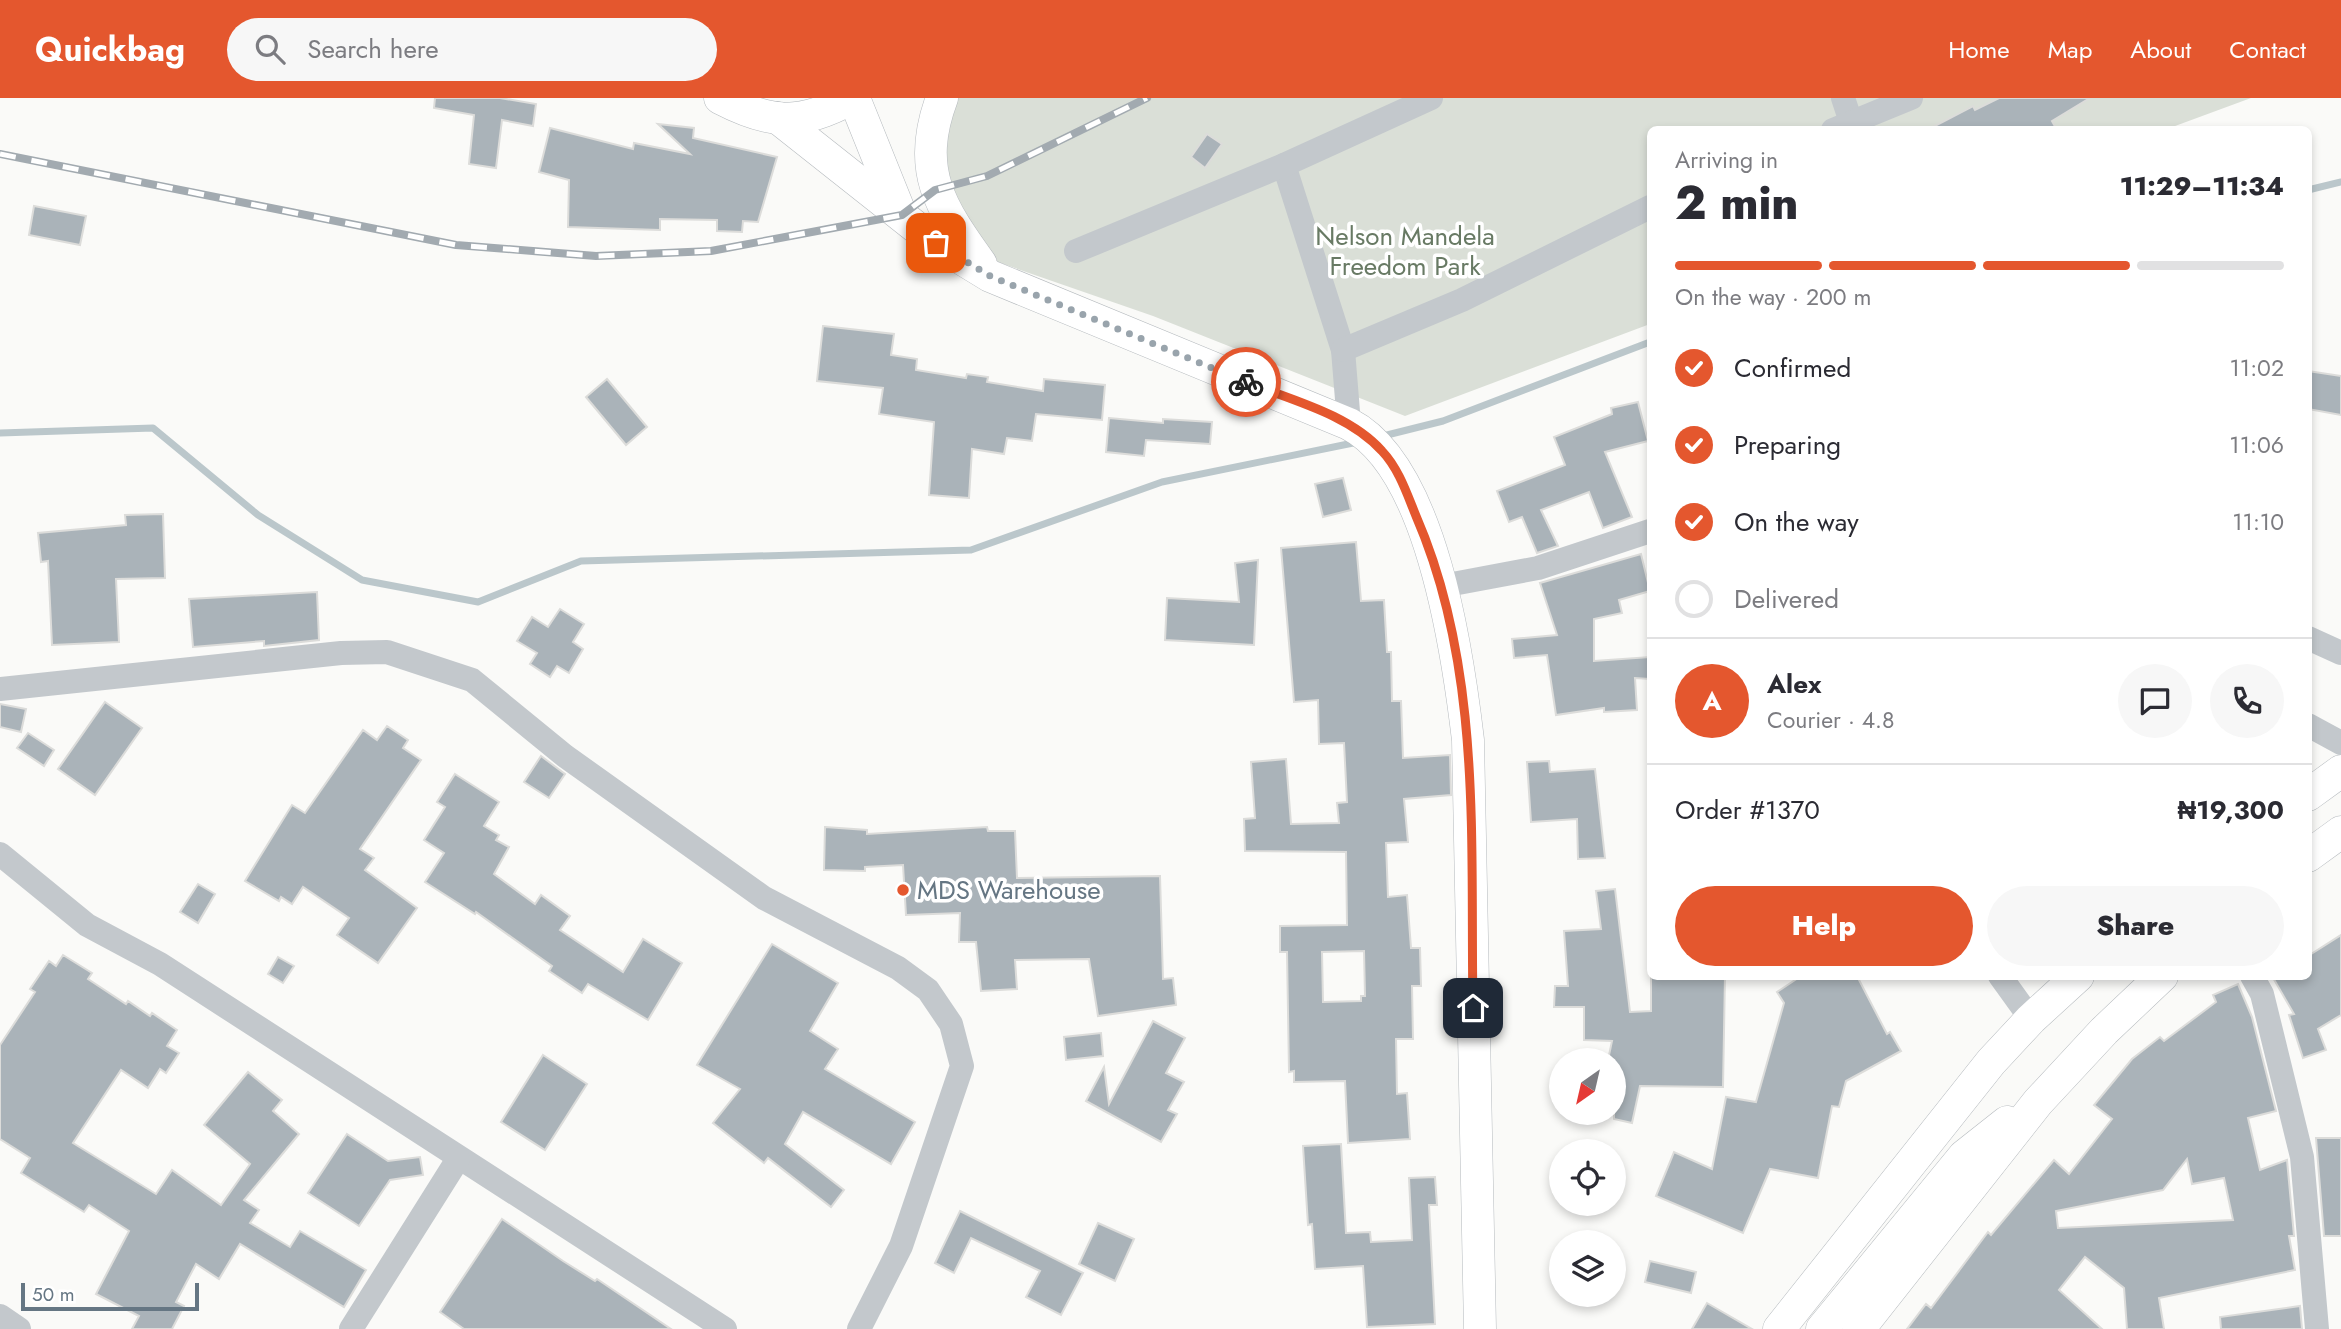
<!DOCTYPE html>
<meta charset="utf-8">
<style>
body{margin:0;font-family:Jost,sans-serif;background:#f7f7f7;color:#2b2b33;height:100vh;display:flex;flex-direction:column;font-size:26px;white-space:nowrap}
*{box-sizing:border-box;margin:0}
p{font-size:23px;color:#7c7c81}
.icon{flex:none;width:38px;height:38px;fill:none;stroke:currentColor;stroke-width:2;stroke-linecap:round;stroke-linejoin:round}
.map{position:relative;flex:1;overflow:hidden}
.side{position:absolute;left:1647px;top:28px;width:665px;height:854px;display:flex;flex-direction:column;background:#fff;border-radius:10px;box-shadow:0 4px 10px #0003}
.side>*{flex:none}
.needle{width:46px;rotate:214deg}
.buttons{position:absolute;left:1549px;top:950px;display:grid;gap:14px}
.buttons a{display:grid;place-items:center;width:77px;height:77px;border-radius:50%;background:#fff;box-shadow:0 4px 10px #0003;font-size:35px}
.scale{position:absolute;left:21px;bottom:18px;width:178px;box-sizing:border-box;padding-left:7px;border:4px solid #657683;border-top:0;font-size:19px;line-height:24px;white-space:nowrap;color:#657683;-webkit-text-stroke:5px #fff;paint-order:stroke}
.pin{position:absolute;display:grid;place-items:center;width:60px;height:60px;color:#fff;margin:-30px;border-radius:14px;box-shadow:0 4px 10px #0006}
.courier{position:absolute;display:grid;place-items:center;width:70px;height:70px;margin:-35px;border:5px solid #e4572e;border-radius:50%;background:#fff;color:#222;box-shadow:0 2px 9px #0007}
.head em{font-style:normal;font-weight:800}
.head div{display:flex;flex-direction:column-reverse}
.head{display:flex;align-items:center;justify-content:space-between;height:119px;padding:0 28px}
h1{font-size:46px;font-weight:800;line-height:52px}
.bar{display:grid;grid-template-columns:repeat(4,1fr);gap:10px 7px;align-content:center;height:84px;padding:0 28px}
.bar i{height:9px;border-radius:5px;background:#e1e1e2}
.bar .selected{background:#e4572e}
.bar p{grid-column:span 4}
.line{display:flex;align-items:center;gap:18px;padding:0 28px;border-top:2px solid #e1e1e2}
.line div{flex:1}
.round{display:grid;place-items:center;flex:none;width:74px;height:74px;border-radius:37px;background:#f7f7f7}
ol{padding:0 28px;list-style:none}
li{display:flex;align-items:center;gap:21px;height:77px}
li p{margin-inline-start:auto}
li .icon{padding:7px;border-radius:50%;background:#e4572e;color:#fff;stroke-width:4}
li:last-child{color:#7c7c81}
li i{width:38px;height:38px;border:4px solid #e1e1e2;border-radius:50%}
.button{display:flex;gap:14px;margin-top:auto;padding:14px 28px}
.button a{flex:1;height:80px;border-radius:42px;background:#e4572e;color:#fff;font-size:28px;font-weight:800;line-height:80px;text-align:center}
.button a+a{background:#f7f7f7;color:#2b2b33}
header{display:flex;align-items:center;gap:42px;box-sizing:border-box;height:98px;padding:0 35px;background:#e4572e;color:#fff}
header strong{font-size:33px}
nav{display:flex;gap:38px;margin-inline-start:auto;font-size:24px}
.search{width:490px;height:63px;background:#f7f7f7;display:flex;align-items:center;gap:18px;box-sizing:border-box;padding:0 24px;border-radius:38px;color:#7c7c81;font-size:26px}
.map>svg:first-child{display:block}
.green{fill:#dadfd7}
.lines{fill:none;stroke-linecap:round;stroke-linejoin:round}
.stream{stroke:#bbc7cb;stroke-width:7}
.building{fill:#aab3b9;stroke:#dcdcda;stroke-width:2;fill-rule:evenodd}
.major-casing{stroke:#b5babe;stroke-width:33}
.minor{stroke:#c3c8cc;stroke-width:24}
.major{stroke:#fff;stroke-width:32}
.rail-casing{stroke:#a2aab0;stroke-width:8}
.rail{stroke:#fff;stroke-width:5;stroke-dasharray:16;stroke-linecap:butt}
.done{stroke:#99a4ac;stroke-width:7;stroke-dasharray:0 12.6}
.route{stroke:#e4572e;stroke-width:9}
.poi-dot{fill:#e4572e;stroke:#fff;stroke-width:2.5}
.labels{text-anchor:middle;stroke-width:7;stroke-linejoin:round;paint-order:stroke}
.park-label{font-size:26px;fill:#687a64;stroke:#fff}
.poi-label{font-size:26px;fill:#657683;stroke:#fff;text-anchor:start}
</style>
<header>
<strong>Quickbag</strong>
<div class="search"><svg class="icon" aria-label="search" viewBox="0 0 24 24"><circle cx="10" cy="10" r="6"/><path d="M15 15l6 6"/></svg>Search here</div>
<nav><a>Home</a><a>Map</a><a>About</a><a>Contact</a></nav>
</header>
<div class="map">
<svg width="2341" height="1231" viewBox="0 0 2341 1231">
<rect width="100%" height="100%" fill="#fafaf8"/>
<!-- green -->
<path class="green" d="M 946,0 L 2251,0 L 2167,31 L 1650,32 L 1650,226 L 1405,318 L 1153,218 L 943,145 Z"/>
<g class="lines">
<!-- stream -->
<g class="stream">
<path d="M 2308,92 L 2341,84"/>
<path d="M 0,335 L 153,330 L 258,417 L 362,482 L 478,504 L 581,463 L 971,452 L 1162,384 L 1358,344"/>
<path d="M 1379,339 L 1443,323 L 1650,244"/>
</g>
</g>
<!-- building -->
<g class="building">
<path d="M 435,0 L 500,0 L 536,6 L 533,28 L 502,22 L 496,70 L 469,66 L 474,17 L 434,10 Z"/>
<path d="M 1999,0 L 2090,0 L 2052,23 L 2057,32 L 1927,32 L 1973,8 L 1975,12 Z"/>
<path d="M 658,26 L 694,30 L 693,40 L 777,59 L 758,124 L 743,123 L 742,134 L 717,133 L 717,122 L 660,121 L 660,132 L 568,129 L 569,82 L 539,74 L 550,30 L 633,51 L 634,45 L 690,56 Z"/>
<path d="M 1207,36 L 1222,46 L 1205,70 L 1191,59 Z"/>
<path d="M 34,108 L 86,118 L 80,147 L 29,137 Z"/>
<path d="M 823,228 L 894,236 L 891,257 L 917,261 L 916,272 L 966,280 L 967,276 L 988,279 L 987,284 L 1043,293 L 1044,281 L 1105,287 L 1102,322 L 1036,316 L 1032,343 L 1007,340 L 1004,356 L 972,351 L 969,400 L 929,397 L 934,324 L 879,316 L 883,290 L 817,283 Z"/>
<path d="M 2308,273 L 2341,278 L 2341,317 L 2308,311 Z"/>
<path d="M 607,281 L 647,329 L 626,347 L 586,299 Z"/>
<path d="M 1638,304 L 1648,343 L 1605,354 L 1632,419 L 1603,430 L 1589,394 L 1541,412 L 1558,448 L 1537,455 L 1522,419 L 1509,424 L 1497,393 L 1565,367 L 1554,339 L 1612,316 L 1611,310 Z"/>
<path d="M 1109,320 L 1163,325 L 1163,321 L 1212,324 L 1210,346 L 1146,342 L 1144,358 L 1106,354 Z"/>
<path d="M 1343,380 L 1351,412 L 1323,419 L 1315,386 Z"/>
<path d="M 163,416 L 165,480 L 116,481 L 119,544 L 52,547 L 48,463 L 41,464 L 38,435 L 126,427 L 125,417 Z"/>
<path d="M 1356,444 L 1361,503 L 1384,502 L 1387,554 L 1391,554 L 1392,603 L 1401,603 L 1403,660 L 1450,657 L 1451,697 L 1404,701 L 1408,744 L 1386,745 L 1388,799 L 1407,797 L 1411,850 L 1420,850 L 1421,888 L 1412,888 L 1413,941 L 1396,941 L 1397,996 L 1407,995 L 1410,1041 L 1348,1045 L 1345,983 L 1294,984 L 1294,973 L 1289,974 L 1287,854 L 1280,854 L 1280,828 L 1347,827 L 1346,754 L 1245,753 L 1244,721 L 1255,720 L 1251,664 L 1286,661 L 1291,726 L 1339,725 L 1337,705 L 1347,704 L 1344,645 L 1319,646 L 1318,602 L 1294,604 L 1281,450 ZM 1364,853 L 1365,898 L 1361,898 L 1361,903 L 1323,904 L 1322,854 Z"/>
<path d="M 1641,456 L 1650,493 L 1619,502 L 1622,515 L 1594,521 L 1594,563 L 1650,559 L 1650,581 L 1635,580 L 1637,612 L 1604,614 L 1604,610 L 1556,617 L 1547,557 L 1514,560 L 1512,541 L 1557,537 L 1540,485 Z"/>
<path d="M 1258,462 L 1254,547 L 1165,542 L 1167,500 L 1239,504 L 1235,465 Z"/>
<path d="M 317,494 L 319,542 L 273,547 L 264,548 L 264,543 L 193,549 L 189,501 Z"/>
<path d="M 560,511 L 584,526 L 573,544 L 583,551 L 569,575 L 557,568 L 550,579 L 530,566 L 537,555 L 517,543 L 532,519 L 548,529 Z"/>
<path d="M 105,604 L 142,630 L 95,697 L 58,671 Z"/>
<path d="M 0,606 L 26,611 L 21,634 L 0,629 Z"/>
<path d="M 387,628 L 408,642 L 403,650 L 421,662 L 360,751 L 374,760 L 365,772 L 417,810 L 378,865 L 337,837 L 349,820 L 303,789 L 292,806 L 281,799 L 279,803 L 245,783 L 292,707 L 305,715 L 363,632 L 377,642 Z"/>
<path d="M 28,635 L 54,652 L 44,668 L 17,650 Z"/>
<path d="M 541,658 L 565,676 L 549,700 L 524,684 Z"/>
<path d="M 1549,663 L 1550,674 L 1595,671 L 1605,760 L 1578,761 L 1577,721 L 1531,724 L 1527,664 Z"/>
<path d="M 455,676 L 499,704 L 484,728 L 499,737 L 496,742 L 509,749 L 494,776 L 535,806 L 541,797 L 570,818 L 560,832 L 623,874 L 643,841 L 682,865 L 648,922 L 588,886 L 582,895 L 549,873 L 552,868 L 476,814 L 475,816 L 425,784 L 444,755 L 424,742 L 445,709 L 437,704 Z"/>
<path d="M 825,729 L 867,732 L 867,736 L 987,729 L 988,733 L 1015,733 L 1017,780 L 1160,778 L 1163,881 L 1173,880 L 1176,907 L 1098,918 L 1089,861 L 1015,862 L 1017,891 L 981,893 L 976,844 L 959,844 L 960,815 L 906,817 L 903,767 L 865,769 L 865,773 L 824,772 Z"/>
<path d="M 198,786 L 215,796 L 198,825 L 180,814 Z"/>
<path d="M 1615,791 L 1630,914 L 1651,913 L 1651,878 L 1725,878 L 1723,989 L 1640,988 L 1632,1025 L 1614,1021 L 1614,962 L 1608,962 L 1612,943 L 1584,942 L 1584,909 L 1554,909 L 1555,888 L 1568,888 L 1564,833 L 1601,831 L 1596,793 Z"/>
<path d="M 2341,837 L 2341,917 L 2318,931 L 2326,952 L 2303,960 L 2289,917 L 2294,916 L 2272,878 L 2308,878 L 2308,858 Z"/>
<path d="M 772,846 L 838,885 L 810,933 L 838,951 L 825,971 L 915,1024 L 891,1066 L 803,1014 L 785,1046 L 844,1092 L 831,1109 L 768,1060 L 764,1065 L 713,1025 L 740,991 L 697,967 Z"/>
<path d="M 63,857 L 92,875 L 88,881 L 126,906 L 128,903 L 150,918 L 152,915 L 177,932 L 167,948 L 179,955 L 166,975 L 160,971 L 148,990 L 121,972 L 73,1045 L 156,1096 L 172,1072 L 221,1107 L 250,1066 L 204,1027 L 248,974 L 282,1002 L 273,1013 L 299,1036 L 244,1102 L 259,1112 L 250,1125 L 290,1149 L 300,1133 L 366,1172 L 344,1209 L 240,1146 L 219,1181 L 196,1166 L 176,1204 L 184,1208 L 172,1231 L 132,1231 L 139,1218 L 96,1196 L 129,1133 L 89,1107 L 84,1114 L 21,1075 L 30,1060 L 0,1041 L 0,947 L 35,894 L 30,891 L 49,863 L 56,868 Z"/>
<path d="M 278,859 L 294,868 L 283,885 L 268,876 Z"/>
<path d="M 1801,878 L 1857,878 L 1887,936 L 1890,934 L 1901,953 L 1846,983 L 1839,1009 L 1832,1008 L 1818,1080 L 1770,1071 L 1743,1135 L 1656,1098 L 1674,1054 L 1712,1071 L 1726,999 L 1756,1004 L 1784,905 L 1777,894 Z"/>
<path d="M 2238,886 L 2252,919 L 2276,1013 L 2248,1020 L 2260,1072 L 2287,1062 L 2294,1138 L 2289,1138 L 2295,1172 L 2159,1200 L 2164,1231 L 2127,1231 L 2124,1190 L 2085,1159 L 2059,1192 L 2102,1231 L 1907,1231 L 1926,1206 L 1931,1210 L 1988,1134 L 1991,1137 L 2054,1062 L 2069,1076 L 2112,1021 L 2094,1007 L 2132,961 L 2160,939 L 2164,943 L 2216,904 L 2213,897 ZM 2187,1061 L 2192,1086 L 2224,1080 L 2233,1122 L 2058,1130 L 2056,1113 L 2163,1092 Z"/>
<path d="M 1153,923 L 1185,940 L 1166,975 L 1184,984 L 1168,1012 L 1177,1016 L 1161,1044 L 1086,1003 L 1104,969 L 1109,1006 Z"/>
<path d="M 1101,935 L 1103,958 L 1066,962 L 1064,939 Z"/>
<path d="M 543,957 L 587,986 L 545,1052 L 501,1024 Z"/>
<path d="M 347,1036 L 388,1063 L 420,1059 L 423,1077 L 390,1082 L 359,1128 L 308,1095 Z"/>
<path d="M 2316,1040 L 2341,1040 L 2341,1138 L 2324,1138 Z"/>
<path d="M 1341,1046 L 1346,1135 L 1370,1134 L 1371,1144 L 1412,1142 L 1409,1080 L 1435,1079 L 1437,1107 L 1429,1107 L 1435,1226 L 1367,1229 L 1363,1168 L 1315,1171 L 1312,1126 L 1308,1127 L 1303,1048 Z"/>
<path d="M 960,1113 L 1083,1175 L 1061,1217 L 1026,1199 L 1040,1173 L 971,1140 L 954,1175 L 935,1165 Z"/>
<path d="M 502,1121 L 563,1163 L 595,1183 L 597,1181 L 671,1231 L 464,1231 L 440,1214 Z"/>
<path d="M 1098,1125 L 1134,1141 L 1115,1183 L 1079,1166 Z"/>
<path d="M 1650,1163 L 1696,1174 L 1691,1195 L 1645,1184 Z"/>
<path d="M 1707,1205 L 1752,1231 L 1692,1231 Z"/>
<path d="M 2300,1208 L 2302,1231 L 2221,1231 L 2220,1219 Z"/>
</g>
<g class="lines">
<defs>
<g id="major">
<path d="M 720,0 C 772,27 801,28 852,0"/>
<path d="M 854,0 L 899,112"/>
<path d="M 942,0 C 915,72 940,109 981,166"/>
<path d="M 778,20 L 936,145 L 990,178 L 1349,326 C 1432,369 1458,557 1468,642 L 1480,1231"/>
<path d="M 2308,697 L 2341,673"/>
<path d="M 2308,758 L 2341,734"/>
<path d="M 1779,1231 L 1991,964 L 2031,921 L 2078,878"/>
<path d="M 1822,1231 L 1964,1058 L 2007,1024"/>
<path d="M 1859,1231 L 2038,1004 L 2104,933 L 2162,878"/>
</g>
</defs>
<!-- major casing -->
<use href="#major" class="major-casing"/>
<!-- minor -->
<g class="minor">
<path d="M 1843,0 L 1851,24"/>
<path d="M 1833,32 L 1911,0"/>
<path d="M 1284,67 L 1343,252 L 1349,326"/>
<path d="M 1076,153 L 1284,67 L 1431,0"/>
<path d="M 1343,252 L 1462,202 L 1650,109"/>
<path d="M 1442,488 L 1538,470 L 1650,433"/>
<path d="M 2308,540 L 2341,555"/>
<path d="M 0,591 L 341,555 L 387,554 L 472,582 L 565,658 L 764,800 L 898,870 L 928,892 L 951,926 L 962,968 L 901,1148 L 859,1231"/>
<path d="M 2308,627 L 2341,645"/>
<path d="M 0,756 L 87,827 L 160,866 L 725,1231"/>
<path d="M 2000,878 L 2031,921"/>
<path d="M 2252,878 L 2262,896 L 2302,1059 L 2317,1231"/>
<path d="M 0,1218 L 19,1231"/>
<path d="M 351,1231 L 458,1061"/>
</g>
<!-- major -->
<use href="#major" class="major"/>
<defs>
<path id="rail" d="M 0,56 L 456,147 L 596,158 L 711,153 L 902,117 L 935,92 L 987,78 L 1147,0"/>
</defs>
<!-- rail casing -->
<use href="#rail" class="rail-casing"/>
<!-- rail -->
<use href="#rail" class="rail"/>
</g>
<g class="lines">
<!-- done -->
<path class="done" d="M 936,145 L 990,178 L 1246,284"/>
<!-- route -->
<path class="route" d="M 1246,284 C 1291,302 1349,316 1382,353 C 1399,371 1407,396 1416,418 C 1483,572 1470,746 1473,910"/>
</g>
<!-- markers -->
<circle class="poi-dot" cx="903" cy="792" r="7"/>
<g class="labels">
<!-- park labels -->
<g class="park-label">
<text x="1405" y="147">Nelson Mandela<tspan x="1405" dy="30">Freedom Park</tspan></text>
</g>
<!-- poi labels -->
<g class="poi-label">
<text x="917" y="801">MDS Warehouse</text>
</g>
</g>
</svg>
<div class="buttons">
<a><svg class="needle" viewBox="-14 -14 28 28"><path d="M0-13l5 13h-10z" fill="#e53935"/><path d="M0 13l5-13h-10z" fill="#7c7c81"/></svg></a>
<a><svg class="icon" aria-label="locate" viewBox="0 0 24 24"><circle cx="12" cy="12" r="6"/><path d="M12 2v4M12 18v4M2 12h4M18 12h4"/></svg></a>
<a><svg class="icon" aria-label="layers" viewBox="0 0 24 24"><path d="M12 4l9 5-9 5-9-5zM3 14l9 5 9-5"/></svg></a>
</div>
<div class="scale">50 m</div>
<div class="pin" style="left:936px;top:145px;background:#ea580c"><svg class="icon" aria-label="bag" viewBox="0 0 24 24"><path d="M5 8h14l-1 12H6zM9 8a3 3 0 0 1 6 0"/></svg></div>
<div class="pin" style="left:1473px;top:910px;background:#1f2937"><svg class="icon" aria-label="home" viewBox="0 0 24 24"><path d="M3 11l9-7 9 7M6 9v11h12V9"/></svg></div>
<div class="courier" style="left:1246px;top:284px"><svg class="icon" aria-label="bike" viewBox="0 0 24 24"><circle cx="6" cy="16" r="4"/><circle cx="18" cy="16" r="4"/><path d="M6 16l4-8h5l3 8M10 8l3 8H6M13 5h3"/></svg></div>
<section class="side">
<div class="head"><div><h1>2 min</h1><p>Arriving in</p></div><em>11:29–11:34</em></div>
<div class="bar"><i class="selected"></i><i class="selected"></i><i class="selected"></i><i></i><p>On the way · 200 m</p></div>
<ol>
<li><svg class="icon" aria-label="check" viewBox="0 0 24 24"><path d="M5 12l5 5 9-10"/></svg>Confirmed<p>11:02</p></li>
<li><svg class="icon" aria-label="check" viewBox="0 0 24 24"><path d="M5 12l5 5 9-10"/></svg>Preparing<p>11:06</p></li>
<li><svg class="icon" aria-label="check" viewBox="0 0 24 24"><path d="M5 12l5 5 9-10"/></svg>On the way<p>11:10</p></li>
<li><i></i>Delivered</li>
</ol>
<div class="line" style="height:126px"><b class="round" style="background:#e4572e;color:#fff">A</b><div><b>Alex</b><p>Courier · 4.8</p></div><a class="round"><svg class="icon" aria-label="chat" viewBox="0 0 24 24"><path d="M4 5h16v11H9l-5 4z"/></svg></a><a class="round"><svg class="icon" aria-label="phone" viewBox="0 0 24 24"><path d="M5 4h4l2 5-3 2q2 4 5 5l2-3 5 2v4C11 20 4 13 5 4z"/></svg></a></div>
<div class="line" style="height:91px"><div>Order #1370</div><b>₦19,300</b></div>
<div class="button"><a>Help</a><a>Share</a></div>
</section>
</div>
